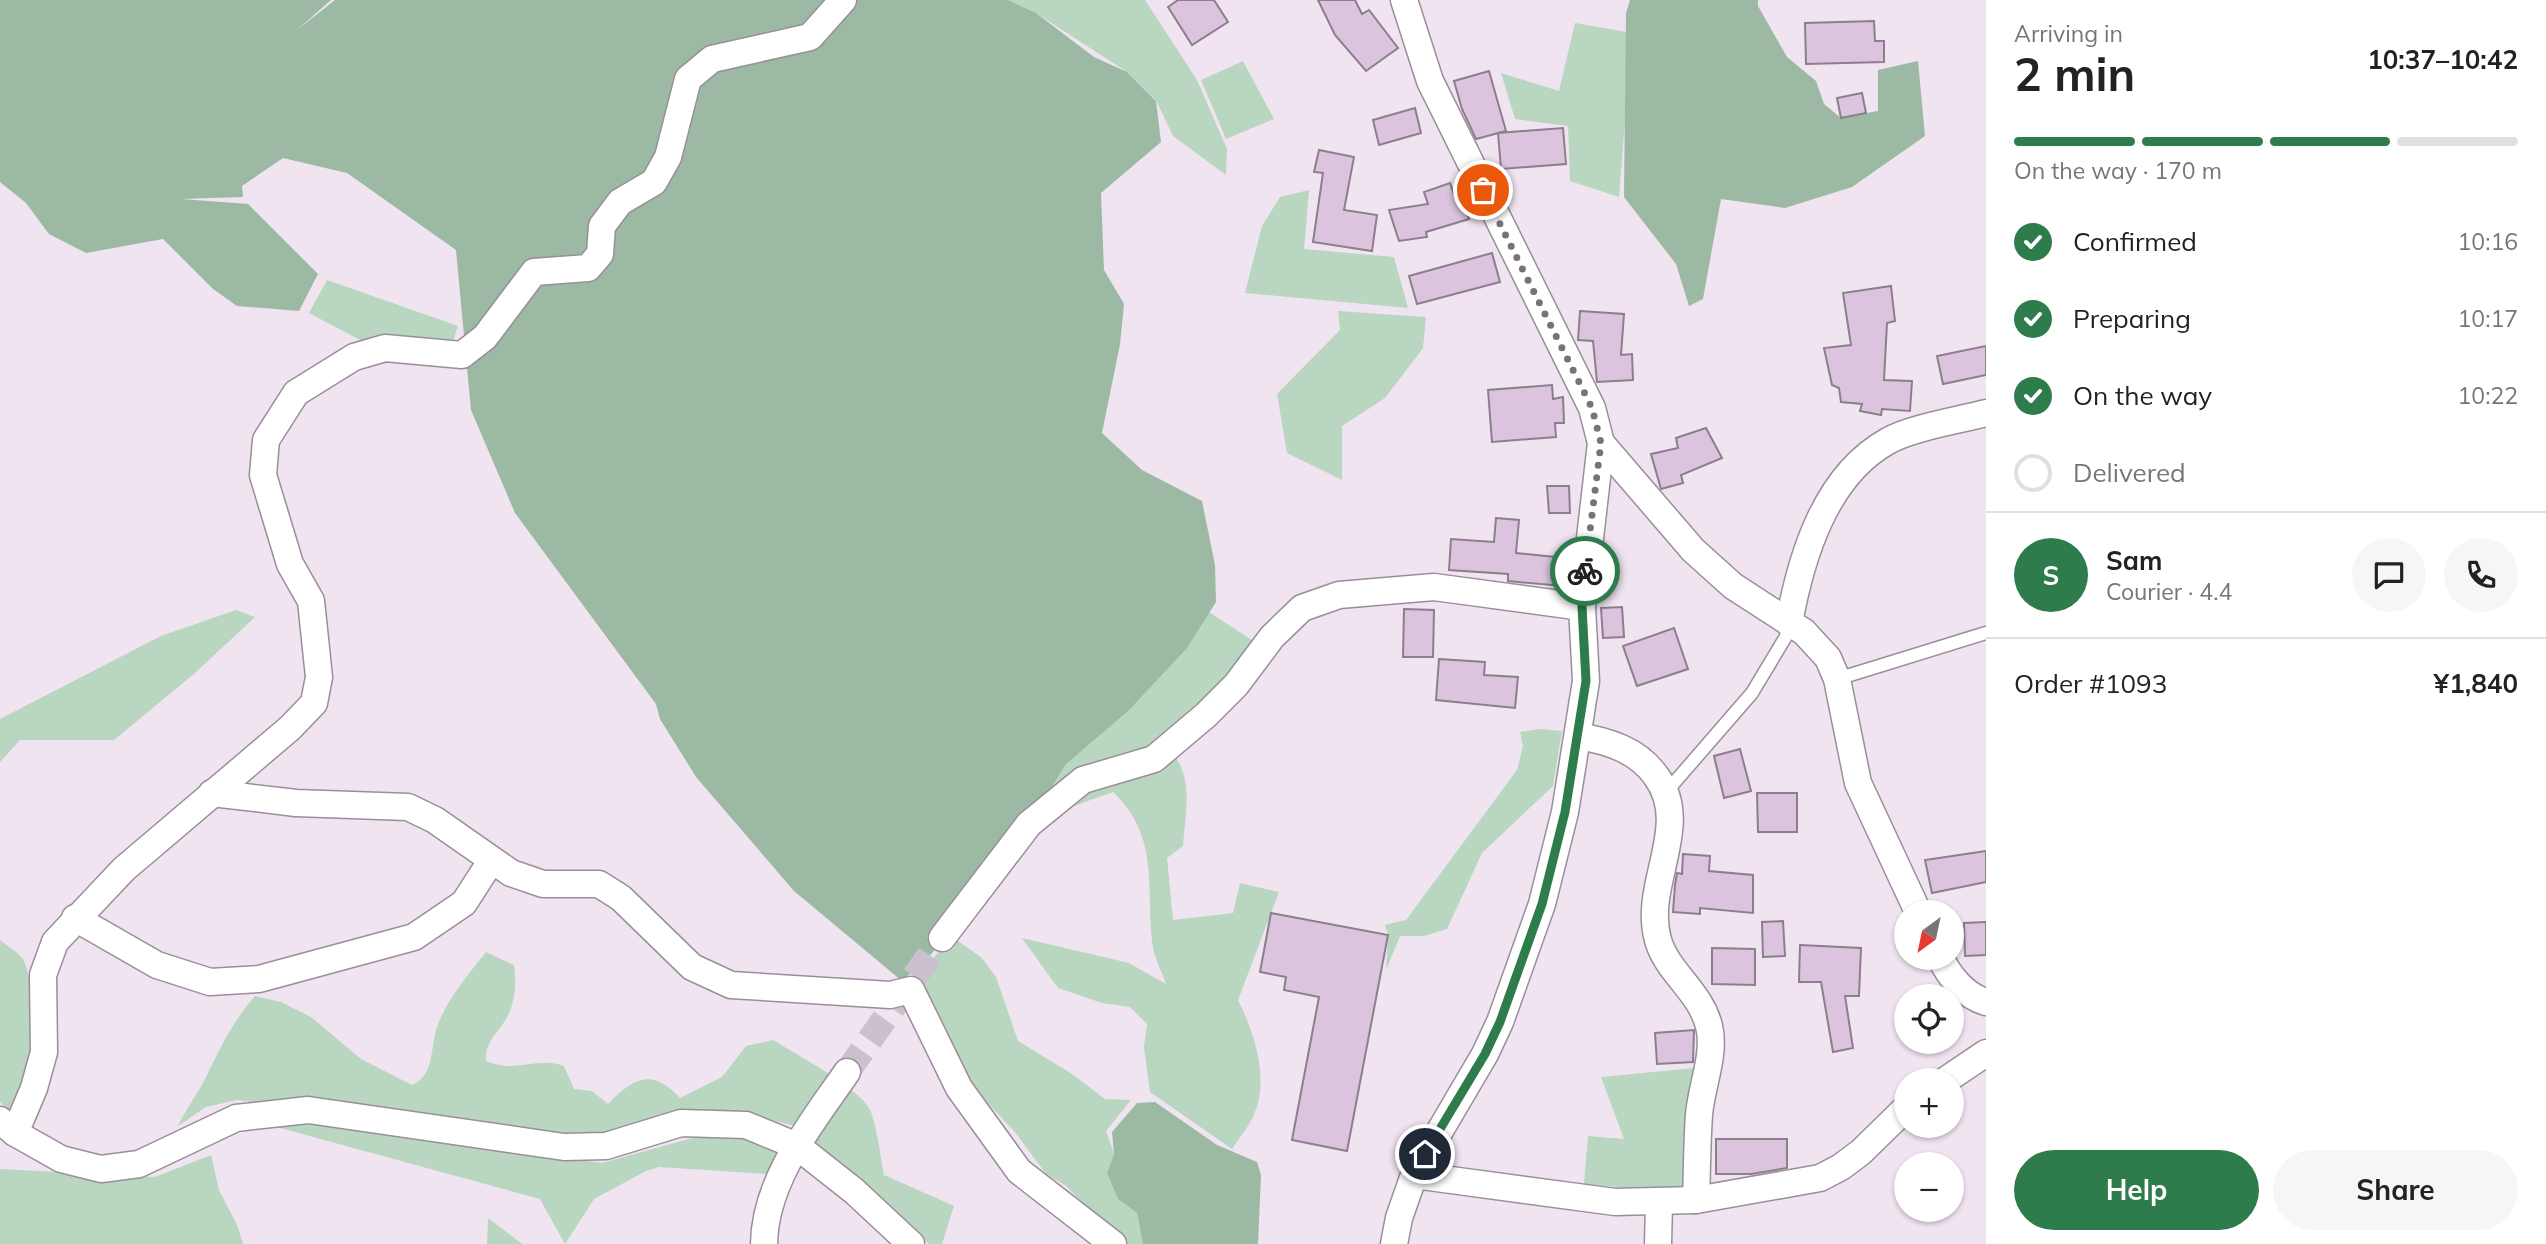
<!DOCTYPE html>
<meta charset="utf-8">
<style>
body{margin:0;font-family:Mulish,sans-serif;background:#f6f6f6;color:#222;height:100vh;display:flex;flex-direction:column;font-size:26px;white-space:nowrap}
*{box-sizing:border-box;margin:0}
p{font-size:23px;color:#767676}
.icon{flex:none;width:38px;height:38px;fill:none;stroke:currentColor;stroke-width:2;stroke-linecap:round;stroke-linejoin:round}
.map{position:relative;flex:1;overflow:hidden}
.side{display:flex;flex-direction:column;background:#fff;width:560px}
.side>*{flex:none}
.needle{width:46px;rotate:213deg}
.fabs{position:absolute;left:1894px;top:900px;display:grid;gap:14px}
.fabs a{display:grid;place-items:center;width:70px;height:70px;border-radius:50%;background:#fff;box-shadow:0 2px 5px #0004;font-size:35px}
.pin{position:absolute;display:grid;place-items:center;width:60px;height:60px;color:#fff;margin:-30px;border:4px solid #fff;border-radius:50%;box-shadow:0 2px 7px #0007}
.courier{position:absolute;display:grid;place-items:center;width:70px;height:70px;margin:-35px;border:5px solid #2e7c4b;border-radius:50%;background:#fff;color:#222;box-shadow:0 2px 9px #0007}
.overview em{font-style:normal;font-weight:700}
.overview div{display:flex;flex-direction:column-reverse}
.overview{display:flex;align-items:center;justify-content:space-between;height:119px;padding:0 28px}
h1{font-size:46px;font-weight:700;line-height:52px}
.bar{display:grid;grid-template-columns:repeat(4,1fr);gap:10px 7px;align-content:center;height:84px;padding:0 28px}
.bar i{height:9px;border-radius:5px;background:#e0e0e0}
.bar .active{background:#2e7c4b}
.bar p{grid-column:span 4}
.line{display:flex;align-items:center;gap:18px;padding:0 28px;border-top:2px solid #e0e0e0}
.line div{flex:1}
.round{display:grid;place-items:center;flex:none;width:74px;height:74px;border-radius:37px;background:#f6f6f6}
ol{padding:0 28px;list-style:none}
li{display:flex;align-items:center;gap:21px;height:77px}
li p{margin-inline-start:auto}
li .icon{padding:7px;border-radius:50%;background:#2e7c4b;color:#fff;stroke-width:4}
li:last-child{color:#767676}
li i{width:38px;height:38px;border:4px solid #e0e0e0;border-radius:50%}
.button{display:flex;gap:14px;margin-top:auto;padding:14px 28px}
.button a{flex:1;height:80px;border-radius:42px;background:#2e7c4b;color:#fff;font-size:28px;font-weight:700;line-height:80px;text-align:center}
.button a+a{background:#f6f6f6;color:#222}
main{display:flex;flex:1;min-height:0}
.map>svg:first-child{display:block}
.green{fill:#b8d6c0}
.forest{fill:#9bb9a3}
.building{fill:#dcc4de;stroke:#8a7f8b;stroke-width:2}
.lines{fill:none;stroke-linecap:round;stroke-linejoin:round}
.street-tunnel{stroke:#cbc1cc;stroke-width:26;stroke-dasharray:26 13;stroke-linecap:butt}
.lane-casing{stroke:#998e9a;stroke-width:15}
.street-casing{stroke:#998e9a;stroke-width:29}
.lane{stroke:#fff;stroke-width:12}
.street{stroke:#fff;stroke-width:26}
.done{stroke:#79727a;stroke-width:7;stroke-dasharray:0 12.6}
.route{stroke:#2e7c4b;stroke-width:9}
</style>
<main>
<div class="map">
<svg width="1986" height="1244" viewBox="0 0 1986 1244">
<rect width="100%" height="100%" fill="#f0e4f1"/>
<!-- green -->
<g class="green">
<path d="M 1008,0 L 1145,0 L 1197,80 L 1227,149 L 1226,175 L 1173,136 L 1156,100 L 1127,72 L 1036,13 Z"/>
<path d="M 1575,23 L 1632,33 L 1619,197 L 1570,181 L 1568,126 L 1515,119 L 1501,73 L 1559,91 Z"/>
<path d="M 1243,61 L 1274,119 L 1226,139 L 1201,80 Z"/>
<path d="M 1309,190 L 1304,249 L 1394,257 L 1408,308 L 1245,293 L 1262,226 L 1280,197 Z"/>
<path d="M 327,280 L 458,326 L 451,347 L 360,340 L 309,313 Z"/>
<path d="M 1338,311 L 1426,317 L 1423,348 L 1385,398 L 1342,426 L 1342,480 L 1287,453 L 1277,394 L 1340,330 Z"/>
<path d="M 236,610 L 255,617 L 195,673 L 114,740 L 20,740 L 0,762 L 0,719 L 161,636 Z"/>
<path d="M 1209,612 L 1264,648 L 1173,754 C 1194,780 1185,814 1183,846 L 1167,858 L 1173,920 L 1233,913 L 1240,883 L 1279,892 L 1238,1000 C 1254,1032 1269,1077 1255,1112 C 1250,1125 1240,1137 1232,1149 L 1150,1092 L 1144,1047 L 1147,1024 L 1130,1007 L 1102,1003 L 1058,988 L 1022,938 L 1129,963 L 1166,984 C 1162,972 1155,959 1153,947 C 1145,888 1161,838 1113,792 L 1071,807 L 1083,799 L 1088,790 L 1040,808 L 1066,764 Z"/>
<path d="M 1540,729 L 1562,731 L 1553,786 L 1482,853 L 1447,929 L 1424,936 L 1400,936 L 1386,970 L 1388,935 L 1385,925 L 1406,920 L 1517,770 L 1523,746 L 1520,732 Z"/>
<path d="M 951,936 L 982,958 L 996,977 L 1018,1041 L 1072,1074 L 1105,1099 L 1131,1100 L 1106,1131 L 1114,1154 L 1107,1173 L 1118,1199 L 1137,1213 L 1143,1244 L 1125,1244 L 1097,1225 L 1087,1207 L 1065,1185 L 1047,1175 L 1014,1131 L 963,1077 L 922,993 L 924,974 L 929,964 Z"/>
<path d="M 0,940 C 7,946 20,953 24,961 C 43,1010 30,1073 19,1122 L 0,1102 Z"/>
<path d="M 486,952 L 514,965 C 516,980 516,996 510,1011 C 503,1030 484,1039 486,1061 C 515,1074 538,1056 564,1066 L 574,1089 L 592,1091 L 608,1104 C 634,1077 652,1068 680,1098 L 722,1077 L 746,1046 L 773,1040 C 795,1054 864,1090 871,1112 C 878,1132 880,1155 884,1175 L 954,1206 L 942,1244 L 929,1244 L 799,1127 L 751,1115 L 606,1138 L 559,1141 L 237,1100 L 206,1107 L 178,1126 C 186,1108 198,1094 206,1077 C 220,1048 233,1021 255,996 L 281,1002 L 311,1017 L 361,1059 L 412,1085 C 435,1075 430,1048 437,1027 C 447,999 468,975 486,952 Z"/>
<path d="M 1695,1068 L 1690,1183 L 1680,1193 L 1584,1184 L 1588,1136 L 1624,1139 L 1601,1077 Z"/>
<path d="M 317,1119 L 602,1163 L 703,1135 L 786,1142 L 769,1174 L 659,1167 L 646,1171 L 594,1199 L 565,1244 L 540,1199 L 273,1126 Z"/>
<path d="M 211,1155 L 219,1190 L 238,1227 L 243,1244 L 0,1244 L 0,1169 L 155,1177 Z"/>
<path d="M 488,1218 L 521,1243 L 522,1244 L 487,1244 Z"/>
</g>
<!-- forest -->
<g class="forest">
<path d="M 0,0 L 331,0 L 297,30 L 335,0 L 1008,0 L 1036,13 L 1094,57 L 1127,72 L 1156,101 L 1161,142 L 1101,193 L 1104,270 L 1124,304 L 1120,344 L 1102,433 L 1142,470 L 1202,501 L 1215,565 L 1216,602 L 1187,648 L 1128,711 L 1066,764 L 998,876 L 926,960 L 902,981 L 794,891 L 696,777 L 660,719 L 656,704 L 515,513 L 471,410 L 456,250 L 347,173 L 283,158 L 242,186 L 243,197 L 181,199 L 248,204 L 318,274 L 299,311 L 237,306 L 213,289 L 163,239 L 86,253 L 49,234 L 26,203 L 0,182 Z"/>
<path d="M 1630,0 L 1758,0 L 1758,6 L 1787,57 L 1816,81 L 1824,104 L 1841,118 L 1878,111 L 1878,70 L 1918,61 L 1925,136 L 1852,187 L 1785,208 L 1721,199 L 1703,299 L 1689,306 L 1676,264 L 1624,197 L 1626,13 Z"/>
<path d="M 1155,1102 L 1217,1145 L 1257,1162 L 1261,1175 L 1258,1244 L 1143,1244 L 1137,1213 L 1118,1199 L 1107,1173 L 1114,1154 L 1112,1132 L 1137,1103 Z"/>
</g>
<!-- building -->
<g class="building">
<path d="M 1178,0 L 1214,0 L 1228,22 L 1192,45 L 1168,7 Z"/>
<path d="M 1318,0 L 1355,0 L 1362,14 L 1369,10 L 1398,48 L 1366,71 L 1335,35 Z"/>
<path d="M 1874,21 L 1875,41 L 1884,41 L 1884,62 L 1806,64 L 1805,23 Z"/>
<path d="M 1489,71 L 1506,131 L 1476,139 L 1462,109 L 1454,81 Z"/>
<path d="M 1862,93 L 1866,113 L 1841,118 L 1837,98 Z"/>
<path d="M 1415,108 L 1421,133 L 1379,145 L 1373,120 Z"/>
<path d="M 1563,128 L 1566,164 L 1501,169 L 1498,133 Z"/>
<path d="M 1319,150 L 1354,157 L 1344,210 L 1377,215 L 1372,251 L 1313,242 L 1323,173 L 1314,172 Z"/>
<path d="M 1450,183 L 1457,203 L 1463,201 L 1469,219 L 1426,232 L 1427,237 L 1399,241 L 1389,210 L 1428,204 L 1424,192 Z"/>
<path d="M 1492,253 L 1500,282 L 1417,304 L 1409,276 Z"/>
<path d="M 1891,286 L 1895,321 L 1887,323 L 1884,380 L 1912,381 L 1910,411 L 1882,409 L 1881,415 L 1860,411 L 1862,404 L 1841,402 L 1839,388 L 1832,385 L 1824,348 L 1851,345 L 1843,293 Z"/>
<path d="M 1580,311 L 1624,314 L 1621,355 L 1632,354 L 1633,380 L 1597,382 L 1593,341 L 1578,340 Z"/>
<path d="M 1986,346 L 1986,375 L 1943,384 L 1937,356 Z"/>
<path d="M 1552,385 L 1553,399 L 1563,397 L 1564,423 L 1555,423 L 1556,437 L 1492,442 L 1488,390 Z"/>
<path d="M 1706,428 L 1722,458 L 1681,475 L 1683,483 L 1661,489 L 1651,454 L 1678,448 L 1676,438 Z"/>
<path d="M 1547,486 L 1569,486 L 1570,513 L 1549,513 Z"/>
<path d="M 1496,518 L 1519,520 L 1516,553 L 1565,558 L 1563,586 L 1508,581 L 1508,574 L 1449,570 L 1451,539 L 1494,542 Z"/>
<path d="M 1622,607 L 1624,637 L 1603,638 L 1601,608 Z"/>
<path d="M 1404,609 L 1434,610 L 1433,657 L 1403,657 Z"/>
<path d="M 1674,628 L 1688,669 L 1637,686 L 1623,646 Z"/>
<path d="M 1439,659 L 1485,662 L 1484,675 L 1518,677 L 1515,708 L 1436,700 Z"/>
<path d="M 1740,749 L 1751,791 L 1724,798 L 1714,756 Z"/>
<path d="M 1757,793 L 1797,793 L 1797,832 L 1758,832 Z"/>
<path d="M 1986,851 L 1986,882 L 1932,893 L 1925,860 Z"/>
<path d="M 1683,854 L 1710,856 L 1709,871 L 1753,875 L 1753,913 L 1700,908 L 1700,914 L 1673,912 L 1675,885 L 1677,873 L 1682,874 Z"/>
<path d="M 1271,913 L 1388,935 L 1347,1151 L 1292,1140 L 1319,997 L 1284,990 L 1286,977 L 1260,972 Z"/>
<path d="M 1783,921 L 1785,956 L 1763,957 L 1762,922 Z"/>
<path d="M 1986,922 L 1986,955 L 1965,956 L 1964,923 Z"/>
<path d="M 1800,945 L 1861,948 L 1859,996 L 1845,996 L 1853,1048 L 1833,1052 L 1821,982 L 1799,982 Z"/>
<path d="M 1712,948 L 1755,949 L 1755,985 L 1712,984 Z"/>
<path d="M 1694,1030 L 1693,1062 L 1657,1064 L 1655,1033 Z"/>
<path d="M 1716,1139 L 1787,1139 L 1787,1168 L 1751,1174 L 1716,1174 Z"/>
</g>
<g class="lines">
<!-- street-tunnel -->
<path class="street-tunnel" d="M 847,1072 L 942,938"/>
<defs>
<g id="lane">
<path d="M 1837,679 L 1986,633"/>
<path d="M 1667,791 L 1752,693 L 1788,633 L 1789,623"/>
</g>
<g id="street">
<path d="M 1601,443 L 1693,550 L 1733,586 L 1804,632 L 1828,658 L 1837,679 L 1858,783 L 1918,912"/>
<path d="M 1789,623 C 1801,557 1825,476 1888,441 C 1910,428 1960,420 1986,413"/>
<path d="M 1578,736 C 1608,741 1638,750 1656,776 C 1693,826 1642,884 1658,940 C 1667,972 1700,991 1709,1026 C 1716,1054 1701,1087 1699,1115 C 1697,1143 1697,1172 1696,1200"/>
<path d="M 212,793 L 296,803 L 408,807 L 435,820 L 511,873 L 543,884 L 599,884 L 621,898 L 692,967 L 731,985 L 890,995 L 911,990 L 959,1088 L 1019,1171 L 1113,1244"/>
<path d="M 75,918 L 157,965 L 210,982 L 259,979 L 414,937 L 464,903 L 491,861"/>
<path d="M 942,938 L 1029,824 L 1083,780 L 1154,759 L 1206,715 L 1236,685 L 1272,637 L 1302,608 L 1339,595 L 1434,587 L 1582,607"/>
<path d="M 1940,957 C 1949,976 1965,996 1986,1002"/>
<path d="M 1946,1080 L 1986,1053"/>
<path d="M 0,1120 L 15,1133 L 61,1159 L 101,1169 L 139,1164 L 236,1118 L 308,1110 L 564,1147 L 606,1146 L 681,1123 L 746,1125 L 797,1146 L 854,1191 L 911,1244"/>
<path d="M 15,1133 L 34,1088 L 44,1052 L 43,975 L 55,942 L 124,869 L 290,728 L 314,703 L 319,677 L 311,601 L 290,564 L 263,475 L 266,440 L 296,393 L 354,357 L 385,348 L 462,355 L 485,337 L 534,272 L 588,268 L 600,254 L 602,226 L 620,202 L 654,182 L 668,157 L 688,79 L 712,59 L 810,37 L 843,0"/>
<path d="M 1414,1175 L 1615,1202 L 1696,1200 L 1820,1178 L 1841,1167 L 1861,1152 L 1906,1108"/>
<path d="M 764,1244 C 765,1179 812,1123 847,1072"/>
<path d="M 1394,1244 L 1399,1218 L 1414,1175 L 1485,1054 L 1500,1022 L 1542,904 L 1565,812 L 1586,681 L 1582,607 L 1601,443 L 1592,408 L 1430,81 L 1404,0"/>
<path d="M 1658,1244 L 1659,1203"/>
</g>
</defs>
<!-- lane casing -->
<use href="#lane" class="lane-casing"/>
<!-- street casing -->
<use href="#street" class="street-casing"/>
<!-- lane -->
<use href="#lane" class="lane"/>
<!-- street -->
<use href="#street" class="street"/>
</g>
<g class="lines">
<!-- done -->
<path class="done" d="M 1483,190 L 1592,408 L 1601,443 L 1585,571"/>
<!-- route -->
<path class="route" d="M 1425,1154 L 1485,1054 L 1500,1022 L 1542,904 L 1565,812 L 1586,681 L 1582,607 L 1585,571"/>
</g>
</svg>
<div class="fabs">
<a><svg class="needle" viewBox="-14 -14 28 28"><path d="M0-13l5 13h-10z" fill="#e53935"/><path d="M0 13l5-13h-10z" fill="#767676"/></svg></a>
<a><svg class="icon" aria-label="locate" viewBox="0 0 24 24"><circle cx="12" cy="12" r="6"/><path d="M12 2v4M12 18v4M2 12h4M18 12h4"/></svg></a>
<a>+</a>
<a>−</a>
</div>
<div class="pin" style="left:1483px;top:190px;background:#ea580c"><svg class="icon" aria-label="bag" viewBox="0 0 24 24"><path d="M5 8h14l-1 12H6zM9 8a3 3 0 0 1 6 0"/></svg></div>
<div class="pin" style="left:1425px;top:1154px;background:#1f2937"><svg class="icon" aria-label="home" viewBox="0 0 24 24"><path d="M3 11l9-7 9 7M6 9v11h12V9"/></svg></div>
<div class="courier" style="left:1585px;top:571px"><svg class="icon" aria-label="bike" viewBox="0 0 24 24"><circle cx="6" cy="16" r="4"/><circle cx="18" cy="16" r="4"/><path d="M6 16l4-8h5l3 8M10 8l3 8H6M13 5h3"/></svg></div>
</div>
<section class="side">
<div class="overview"><div><h1>2 min</h1><p>Arriving in</p></div><em>10:37–10:42</em></div>
<div class="bar"><i class="active"></i><i class="active"></i><i class="active"></i><i></i><p>On the way · 170 m</p></div>
<ol>
<li><svg class="icon" aria-label="check" viewBox="0 0 24 24"><path d="M5 12l5 5 9-10"/></svg>Confirmed<p>10:16</p></li>
<li><svg class="icon" aria-label="check" viewBox="0 0 24 24"><path d="M5 12l5 5 9-10"/></svg>Preparing<p>10:17</p></li>
<li><svg class="icon" aria-label="check" viewBox="0 0 24 24"><path d="M5 12l5 5 9-10"/></svg>On the way<p>10:22</p></li>
<li><i></i>Delivered</li>
</ol>
<div class="line" style="height:126px"><b class="round" style="background:#2e7c4b;color:#fff">S</b><div><b>Sam</b><p>Courier · 4.4</p></div><a class="round"><svg class="icon" aria-label="chat" viewBox="0 0 24 24"><path d="M4 5h16v11H9l-5 4z"/></svg></a><a class="round"><svg class="icon" aria-label="phone" viewBox="0 0 24 24"><path d="M5 4h4l2 5-3 2q2 4 5 5l2-3 5 2v4C11 20 4 13 5 4z"/></svg></a></div>
<div class="line" style="height:91px"><div>Order #1093</div><b>¥1,840</b></div>
<div class="button"><a>Help</a><a>Share</a></div>
</section>
</main>
